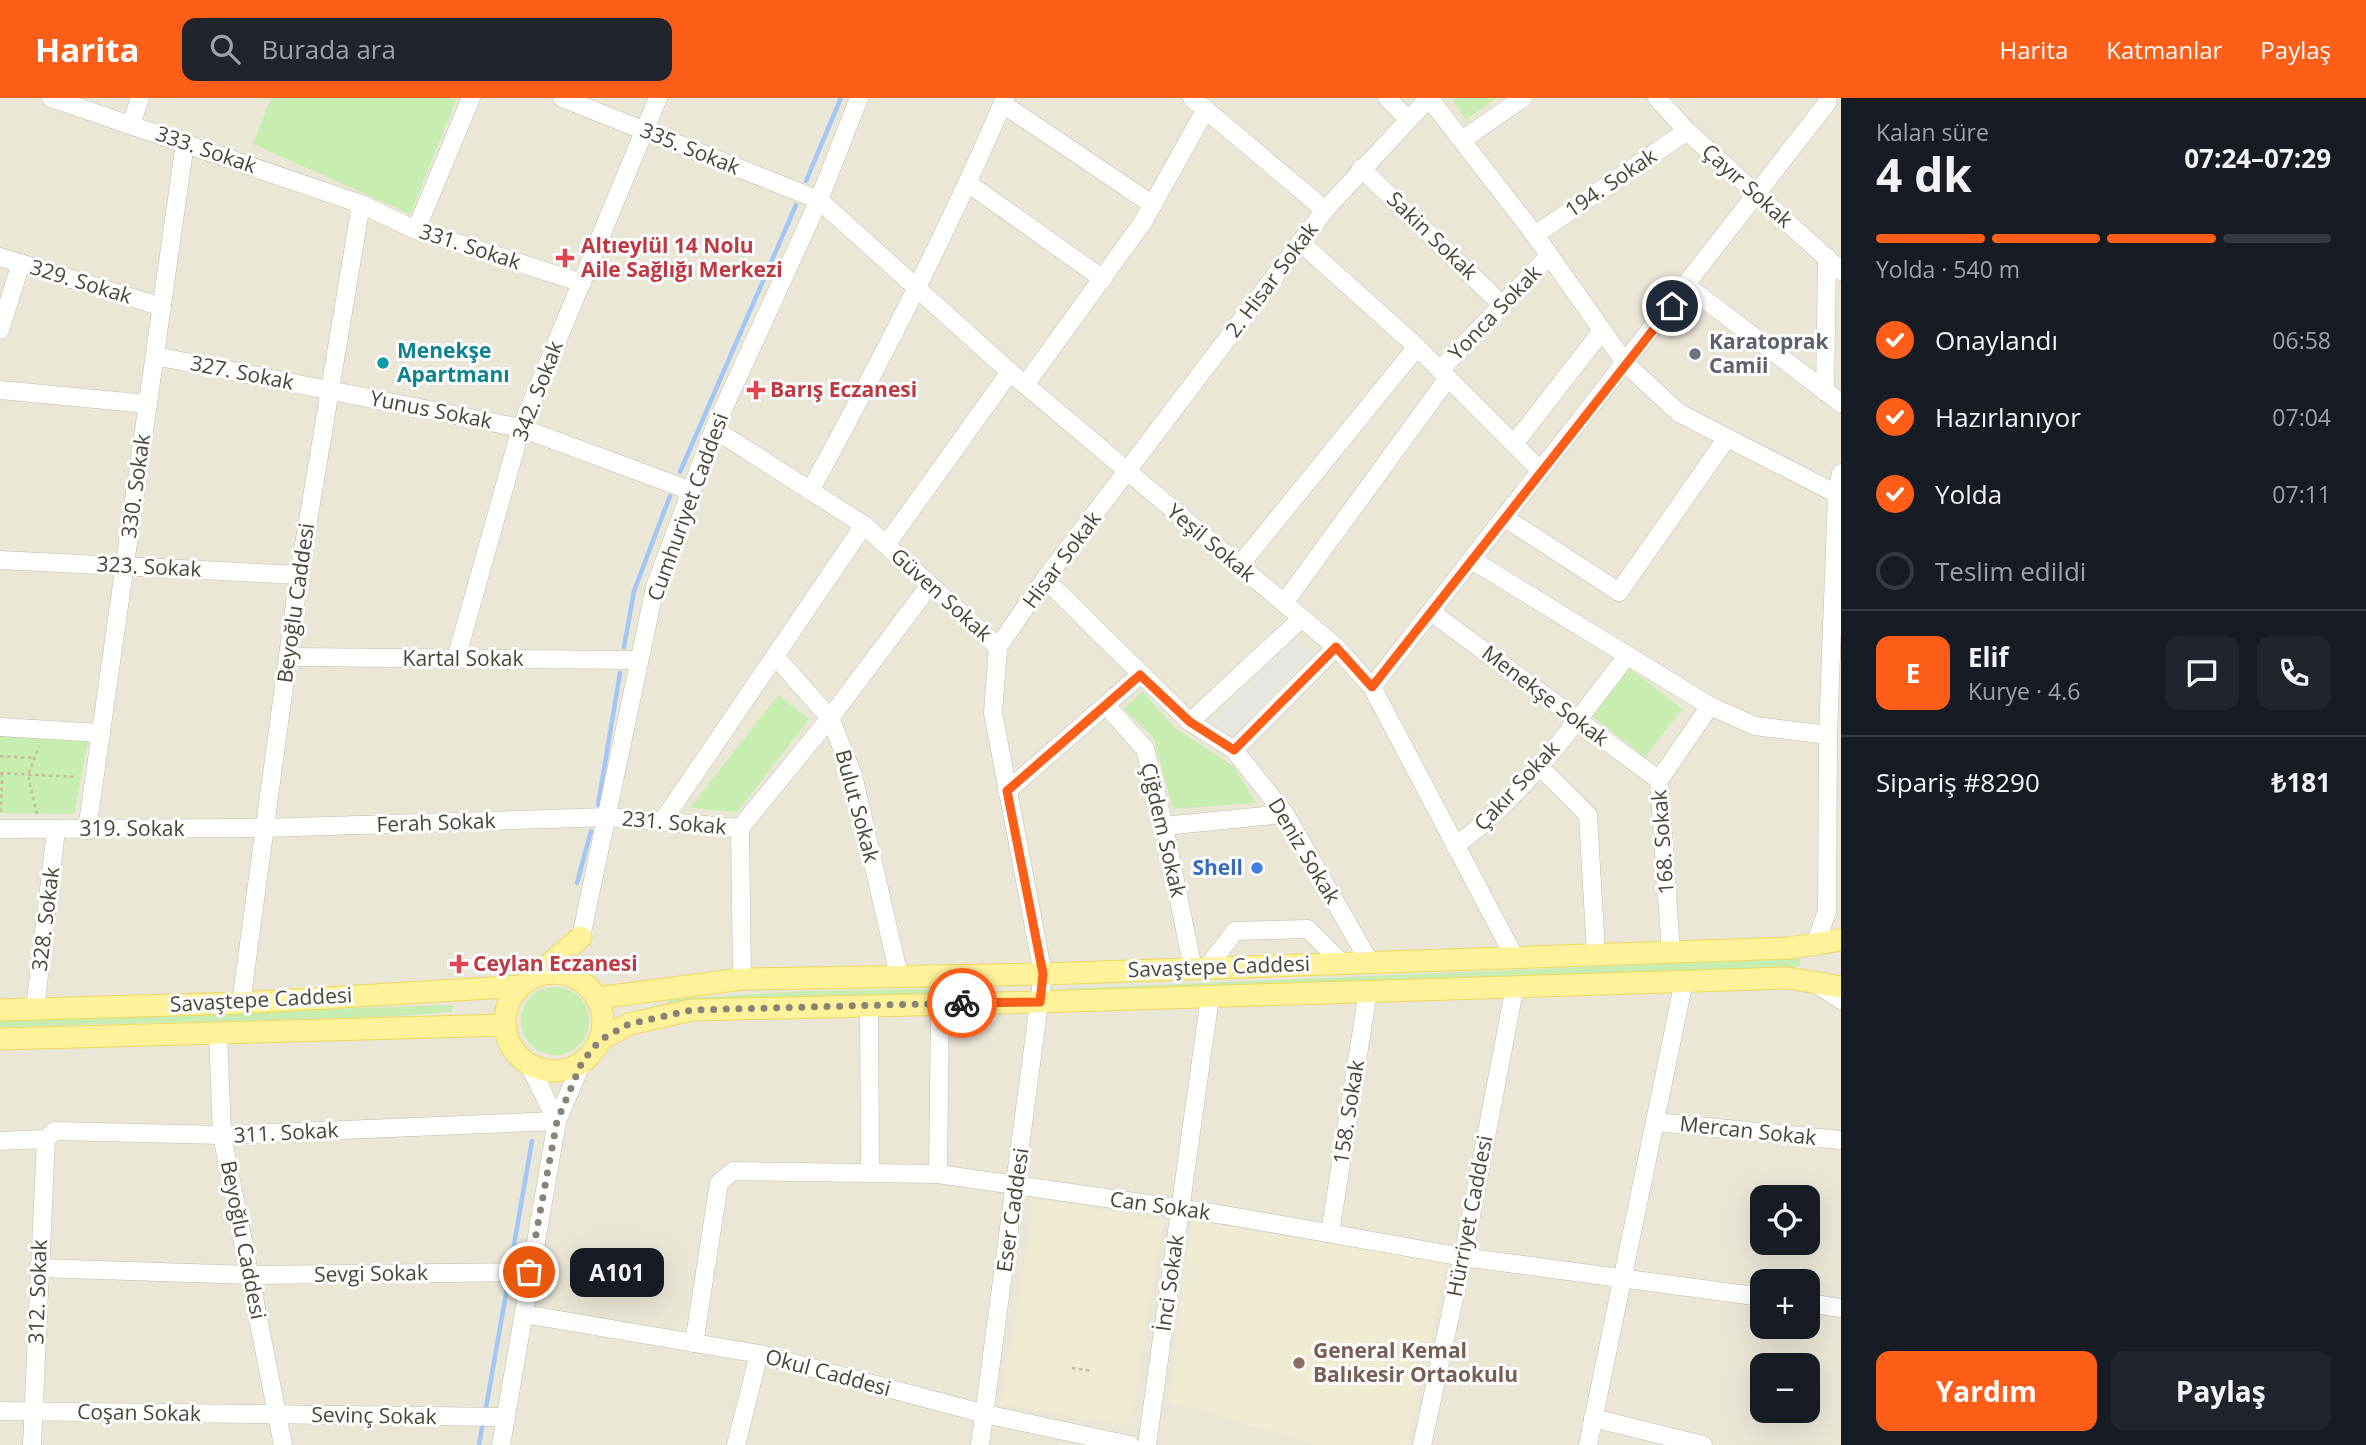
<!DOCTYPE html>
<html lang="tr">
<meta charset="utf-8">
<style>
body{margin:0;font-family:"Open Sans",sans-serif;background:#20242c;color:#f1f3f6;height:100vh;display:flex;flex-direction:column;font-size:26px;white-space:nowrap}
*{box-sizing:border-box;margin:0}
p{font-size:23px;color:#9ea1a6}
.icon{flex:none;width:38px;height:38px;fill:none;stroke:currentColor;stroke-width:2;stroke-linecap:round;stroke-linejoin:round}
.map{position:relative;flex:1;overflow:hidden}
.details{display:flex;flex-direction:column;background:#171b24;width:525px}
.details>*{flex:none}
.controls{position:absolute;left:1750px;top:1087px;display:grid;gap:14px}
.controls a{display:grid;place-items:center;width:70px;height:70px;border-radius:14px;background:#171b24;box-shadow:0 7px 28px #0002;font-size:35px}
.pin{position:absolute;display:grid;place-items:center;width:60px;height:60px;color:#fff;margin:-30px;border:4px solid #fff;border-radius:50%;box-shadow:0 2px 7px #0007}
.courier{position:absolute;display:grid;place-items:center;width:70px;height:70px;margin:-35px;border:5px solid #ff5e18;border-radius:50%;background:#fff;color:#222;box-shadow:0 2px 9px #0007}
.bubble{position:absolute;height:49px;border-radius:14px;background:#171b24;box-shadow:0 7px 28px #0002;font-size:23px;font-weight:700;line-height:49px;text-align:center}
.head em{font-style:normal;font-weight:700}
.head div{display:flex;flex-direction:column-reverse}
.head{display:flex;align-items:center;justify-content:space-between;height:119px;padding:0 35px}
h1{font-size:46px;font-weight:700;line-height:52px}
.bar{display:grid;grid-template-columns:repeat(4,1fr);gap:10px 7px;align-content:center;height:84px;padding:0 35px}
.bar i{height:9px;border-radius:5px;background:#363941}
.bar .selected{background:#ff5e18}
.bar p{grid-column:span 4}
.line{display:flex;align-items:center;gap:18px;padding:0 35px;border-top:2px solid #363941}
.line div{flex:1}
.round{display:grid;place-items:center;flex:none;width:74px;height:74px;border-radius:14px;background:#20242c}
ol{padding:0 35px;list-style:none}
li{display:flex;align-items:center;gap:21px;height:77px}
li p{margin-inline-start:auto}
li .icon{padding:7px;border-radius:50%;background:#ff5e18;color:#fff;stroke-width:4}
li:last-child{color:#9ea1a6}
li i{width:38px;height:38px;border:4px solid #363941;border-radius:50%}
.action{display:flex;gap:14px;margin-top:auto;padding:14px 35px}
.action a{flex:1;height:80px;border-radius:14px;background:#ff5e18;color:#fff;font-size:28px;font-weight:700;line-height:80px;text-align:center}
.action a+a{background:#20242c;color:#f1f3f6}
header{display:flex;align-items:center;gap:42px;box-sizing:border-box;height:98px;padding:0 35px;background:#ff5e18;color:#fff}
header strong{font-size:33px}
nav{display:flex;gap:38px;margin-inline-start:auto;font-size:24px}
.search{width:490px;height:63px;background:#20242c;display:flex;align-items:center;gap:18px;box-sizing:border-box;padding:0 24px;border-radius:14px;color:#9ea1a6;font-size:26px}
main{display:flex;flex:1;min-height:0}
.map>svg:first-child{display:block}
.residential{fill:#eae7d7;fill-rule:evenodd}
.education{fill:#f0ecd3}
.green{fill:#c8edb0}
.parking{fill:#e7e6e1}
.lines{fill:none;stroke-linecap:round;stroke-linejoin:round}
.stream{stroke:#a2c7f6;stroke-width:4.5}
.minor-casing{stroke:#c3beab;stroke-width:19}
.major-casing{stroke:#eed960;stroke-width:23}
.path{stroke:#c6bd9b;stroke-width:2.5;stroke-dasharray:3.5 3.5;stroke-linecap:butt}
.minor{stroke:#fff;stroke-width:18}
.major{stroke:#fff29a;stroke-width:21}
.done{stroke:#878376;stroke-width:7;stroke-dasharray:0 12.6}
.route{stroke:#ff5e18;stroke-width:9}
.health-dot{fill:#e0444e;stroke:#fff;stroke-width:2.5}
.worship-dot{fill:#6b7280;stroke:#fff;stroke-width:2.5}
.culture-dot{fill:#0f9aa8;stroke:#fff;stroke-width:2.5}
.shop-dot{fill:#3f7fe0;stroke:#fff;stroke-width:2.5}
.education-dot{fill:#8d6e63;stroke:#fff;stroke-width:2.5}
.labels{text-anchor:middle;stroke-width:6;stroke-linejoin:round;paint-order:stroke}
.street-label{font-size:21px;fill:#4b4637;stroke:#fff}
.health-label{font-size:21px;font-weight:bold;fill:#be3a42;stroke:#fff;text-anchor:start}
.worship-label{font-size:21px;font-weight:bold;fill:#5b616d;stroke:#fff;text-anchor:start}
.culture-label{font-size:21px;font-weight:bold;fill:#0d838f;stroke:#fff;text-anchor:start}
.shop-label{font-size:21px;font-weight:bold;fill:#366cbe;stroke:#fff;text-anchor:end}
.education-label{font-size:21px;font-weight:bold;fill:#785e54;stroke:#fff;text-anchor:start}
</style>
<header>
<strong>Harita</strong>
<div class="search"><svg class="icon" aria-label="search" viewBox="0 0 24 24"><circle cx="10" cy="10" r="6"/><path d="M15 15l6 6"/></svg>Burada ara</div>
<nav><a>Harita</a><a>Katmanlar</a><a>Paylaş</a></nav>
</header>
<main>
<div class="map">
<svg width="1841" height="1347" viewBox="0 0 1841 1347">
<rect width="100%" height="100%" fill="#f6f4ea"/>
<!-- residential -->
<path class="residential" d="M 0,0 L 1841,0 L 1841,1347 L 0,1347 ZM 1762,1099 L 1808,1099 L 1808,1144 L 1762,1144 ZM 1762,1183 L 1808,1183 L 1808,1228 L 1762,1228 ZM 1762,1267 L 1808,1267 L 1808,1312 L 1762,1312 Z"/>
<!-- education -->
<g class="education">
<path d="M 1035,1101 L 1163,1122 L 1129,1328 L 1001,1307 Z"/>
<path d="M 1191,1123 L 1446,1165 L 1407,1347 L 1316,1347 L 1169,1304 Z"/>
</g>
<!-- green -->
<g class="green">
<path d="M 271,0 L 457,0 L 410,116 L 253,46 Z"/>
<path d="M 1457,0 L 1496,0 L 1466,22 L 1453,3 Z"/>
<path d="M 1629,570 L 1682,611 L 1645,659 L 1592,618 Z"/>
<path d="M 1142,593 L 1175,630 L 1233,668 L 1256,705 L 1173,711 L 1153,639 L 1124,611 Z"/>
<path d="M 778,597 L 809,621 L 737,714 L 690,710 Z"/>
<path d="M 0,634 L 89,638 L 74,716 L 0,715 Z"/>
<path d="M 1800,860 L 1800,869 L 1061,892 L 1061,891 Z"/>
<circle cx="555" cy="923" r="34"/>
<path d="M 941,891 L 1004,894 L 668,906 L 669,901 L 812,893 Z"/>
<path d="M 453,907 L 452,914 L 380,919 L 0,929 L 0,922 Z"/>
</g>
<!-- parking -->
<path class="parking" d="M 1294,540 L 1311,555 L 1234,639 L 1211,624 Z"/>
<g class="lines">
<!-- stream -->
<g class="stream">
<path d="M 806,83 L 841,0"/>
<path d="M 680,374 L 796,107"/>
<path d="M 624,549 L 634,493 L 670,398"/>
<path d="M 598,707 L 620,575"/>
<path d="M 577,785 L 591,733"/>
<path d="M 510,1170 L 532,1043"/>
<path d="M 485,1315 L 509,1179"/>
<path d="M 479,1347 L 483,1324"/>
</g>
<defs>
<g id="minor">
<path d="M 51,0 L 361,106 L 416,132 L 582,185"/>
<path d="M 562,0 L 819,102 L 1010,274 L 1336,549 L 1372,589 L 1514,858"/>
<path d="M 1192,0 L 1325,112"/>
<path d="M 1387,0 L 1407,20"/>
<path d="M 1429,0 L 1535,137 L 1626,266 L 1679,315 L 1837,396"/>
<path d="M 1657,0 L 1687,33 L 1841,173"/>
<path d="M 1003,6 L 1153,107"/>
<path d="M 131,27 L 140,0"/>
<path d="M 1462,42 L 1523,0"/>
<path d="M 1361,70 L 1502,207"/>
<path d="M 969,86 L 1103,181"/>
<path d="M 416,132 L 471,0"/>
<path d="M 1535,137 L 1687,33"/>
<path d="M 1300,144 L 1417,249 L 1541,373"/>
<path d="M 0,159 L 162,209"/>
<path d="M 1687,188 L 1841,305"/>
<path d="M 0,232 L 21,165"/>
<path d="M 155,258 L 521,330 L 689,392"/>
<path d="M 1440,272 L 1549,158"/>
<path d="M 1025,287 L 1143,124 L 1206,11"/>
<path d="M 0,292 L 148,306"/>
<path d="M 1825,294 L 1827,159"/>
<path d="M 714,331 L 864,427 L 998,549 L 993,615 L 1043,876 L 980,1347"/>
<path d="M 1514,346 L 1602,233"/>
<path d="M 810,393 C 880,265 948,134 1005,0"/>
<path d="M 1505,420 L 1619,494 L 1727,340"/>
<path d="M 886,447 L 1010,274"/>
<path d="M 0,462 L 299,477"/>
<path d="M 1472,462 L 1710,608 L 1755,628 L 1828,637"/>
<path d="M 1239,468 L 1417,249"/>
<path d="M 1045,481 L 1190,624 L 1234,652 L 1285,716 L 1369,863"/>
<path d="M 1284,505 L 1448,280"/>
<path d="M 1431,514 L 1659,682"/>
<path d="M 998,549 L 1045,481 L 1325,112 L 1429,0"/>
<path d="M 775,558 L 830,620 L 853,677 L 899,878"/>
<path d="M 288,559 L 639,562"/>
<path d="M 456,561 L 521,330 L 658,0"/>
<path d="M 1372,589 L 1827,5 L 1827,0"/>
<path d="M 1106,607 L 1145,651 L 1164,728 L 1193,871"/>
<path d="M 1190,624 L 1302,520"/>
<path d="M 0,629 L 101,635"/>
<path d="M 1234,652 L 1336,549"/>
<path d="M 1538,667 L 1588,717 L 1596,856"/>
<path d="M 1007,693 L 1140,577"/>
<path d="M 662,724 L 864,427"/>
<path d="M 1164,728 L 1285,716"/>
<path d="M 0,731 L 264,730 L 608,719 L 740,730"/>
<path d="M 87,732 L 185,45"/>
<path d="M 1455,748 C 1524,698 1575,625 1627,558"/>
<path d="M 581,839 L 655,489 L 714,331 L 819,102 L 859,0"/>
<path d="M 1815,848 L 1827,813 L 1828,637 L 1837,396 L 1841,375"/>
<path d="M 1671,854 L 1659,682 L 1710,608"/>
<path d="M 1206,871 L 1235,833 L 1308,831 L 1341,864"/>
<path d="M 742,881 L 740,730 L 830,620 L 930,487"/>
<path d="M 1817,886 L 1841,902"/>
<path d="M 241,905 L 299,477 L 361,106"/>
<path d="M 869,907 L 870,1073"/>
<path d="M 35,911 L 56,732"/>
<path d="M 218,935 L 222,1037 L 283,1347"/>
<path d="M 528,965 L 557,1023"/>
<path d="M 1655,1024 L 1841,1042"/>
<path d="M 46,1041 L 55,1033 L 222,1037 L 557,1023"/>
<path d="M 0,1043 L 46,1041"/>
<path d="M 938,1076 L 940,906"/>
<path d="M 1330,1135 L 1368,893"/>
<path d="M 38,1170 L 251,1177 L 529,1174"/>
<path d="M 1808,1205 L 1841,1210"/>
<path d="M 524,1216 L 759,1256 L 985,1316 L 1130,1347"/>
<path d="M 694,1245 L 719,1085 L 733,1073 L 938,1076 L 1225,1117 L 1463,1159 L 1762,1199"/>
<path d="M 0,1313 L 506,1319"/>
<path d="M 1593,1320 L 1703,1347"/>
<path d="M 32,1347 L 46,1041"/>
<path d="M 501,1347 L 557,1023 L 582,964"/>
<path d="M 736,1347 L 759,1256"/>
<path d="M 1147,1347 L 1210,899"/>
<path d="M 1422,1347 L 1463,1159 L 1515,888"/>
<path d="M 1588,1347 L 1684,883"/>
</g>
<g id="major">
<circle cx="554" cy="924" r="49"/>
<path d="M 535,878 L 581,839"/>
<path d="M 597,900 L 742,881 L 1043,876 L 1789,850 L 1841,842"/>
<path d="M 0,912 L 241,905 L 521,888"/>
<path d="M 0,941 L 505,927"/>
<path d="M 600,942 L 629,926 L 692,912 L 1040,904 L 1788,880 L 1841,889"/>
</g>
</defs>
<!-- minor casing -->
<use href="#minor" class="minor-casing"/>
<!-- major casing -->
<use href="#major" class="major-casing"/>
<!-- path -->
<g class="path">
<path d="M 0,658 L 34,660"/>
<path d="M 0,675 L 77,679"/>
<path d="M 1,714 L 2,676"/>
<path d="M 37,716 L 28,677 L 39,648"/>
<path d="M 1072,1270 L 1092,1273"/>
</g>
<!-- minor -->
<use href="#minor" class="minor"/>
<!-- major -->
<use href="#major" class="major"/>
</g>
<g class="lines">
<!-- done -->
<path class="done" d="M 529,1174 L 557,1023 L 582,964 L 600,942 L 629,926 L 692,912 L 962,905"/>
<!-- route -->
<path class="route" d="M 962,905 L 1040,904 L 1043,876 L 1007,693 L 1140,577 L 1190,624 L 1234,652 L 1336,549 L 1372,589 L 1672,208"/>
</g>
<!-- markers -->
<g class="health-dot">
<path d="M561.5 149.5h7v7h7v7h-7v7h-7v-7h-7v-7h7z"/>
<path d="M752.5 281.5h7v7h7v7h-7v7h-7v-7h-7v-7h7z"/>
<path d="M455.5 855.5h7v7h7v7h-7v7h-7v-7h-7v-7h7z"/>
</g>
<circle class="worship-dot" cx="1695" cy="256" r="7"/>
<circle class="culture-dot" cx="383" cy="265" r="7"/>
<circle class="shop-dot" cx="1257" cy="770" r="7"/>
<circle class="education-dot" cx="1299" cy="1265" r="7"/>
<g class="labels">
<!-- street labels -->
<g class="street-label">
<text transform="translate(690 51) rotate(22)" y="7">335. Sokak</text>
<text transform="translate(206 52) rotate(19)" y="7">333. Sokak</text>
<text transform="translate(1611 85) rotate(-34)" y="7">194. Sokak</text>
<text transform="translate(1747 88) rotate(42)" y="7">Çayır Sokak</text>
<text transform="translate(1432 138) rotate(44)" y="7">Sakin Sokak</text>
<text transform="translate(470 149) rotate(18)" y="7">331. Sokak</text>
<text transform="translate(1272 182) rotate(-53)" y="7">2. Hisar Sokak</text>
<text transform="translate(81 184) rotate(17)" y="7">329. Sokak</text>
<text transform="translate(1495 215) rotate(-46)" y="7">Yonca Sokak</text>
<text transform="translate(242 275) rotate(11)" y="7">327. Sokak</text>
<text transform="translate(538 293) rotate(-69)" y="7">342. Sokak</text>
<text transform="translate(431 312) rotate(11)" y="7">Yunus Sokak</text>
<text transform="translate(136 388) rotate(-82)" y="7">330. Sokak</text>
<text transform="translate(688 409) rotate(-70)" y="7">Cumhuriyet Caddesi</text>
<text transform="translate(1211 445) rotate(40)" y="7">Yeşil Sokak</text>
<text transform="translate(1062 462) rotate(-53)" y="7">Hisar Sokak</text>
<text transform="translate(149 469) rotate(3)" y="7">323. Sokak</text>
<text transform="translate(941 497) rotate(42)" y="7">Güven Sokak</text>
<text transform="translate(296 505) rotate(-82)" y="7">Beyoğlu Caddesi</text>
<text x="463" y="568">Kartal Sokak</text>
<text transform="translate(1545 598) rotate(37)" y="7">Menekşe Sokak</text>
<text transform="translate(1517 688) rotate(-47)" y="7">Çakır Sokak</text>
<text transform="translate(857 708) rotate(75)" y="7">Bulut Sokak</text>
<text transform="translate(436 725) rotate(-2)" y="7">Ferah Sokak</text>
<text transform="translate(674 725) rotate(5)" y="7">231. Sokak</text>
<text x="132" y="738">319. Sokak</text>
<text transform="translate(1163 732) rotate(77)" y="7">Çiğdem Sokak</text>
<text transform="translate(1663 744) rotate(-94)" y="7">168. Sokak</text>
<text transform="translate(1304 753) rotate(59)" y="7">Deniz Sokak</text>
<text transform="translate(46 821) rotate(-83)" y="7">328. Sokak</text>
<text transform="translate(1219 869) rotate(-2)" y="7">Savaştepe Caddesi</text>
<text transform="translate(261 902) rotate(-3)" y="7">Savaştepe Caddesi</text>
<text transform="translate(1349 1014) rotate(-81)" y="7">158. Sokak</text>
<text transform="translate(1748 1033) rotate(6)" y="7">Mercan Sokak</text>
<text transform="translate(286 1035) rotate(-3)" y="7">311. Sokak</text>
<text transform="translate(1160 1108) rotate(8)" y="7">Can Sokak</text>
<text transform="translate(1013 1112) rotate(-82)" y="7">Eser Caddesi</text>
<text transform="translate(1470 1118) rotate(-79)" y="7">Hürriyet Caddesi</text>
<text transform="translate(243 1142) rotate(79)" y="7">Beyoğlu Caddesi</text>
<text transform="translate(371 1176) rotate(-1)" y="7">Sevgi Sokak</text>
<text transform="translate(1170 1185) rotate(-82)" y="7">İnci Sokak</text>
<text transform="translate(38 1194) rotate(-88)" y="7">312. Sokak</text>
<text transform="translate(828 1275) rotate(15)" y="7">Okul Caddesi</text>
<text transform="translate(139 1315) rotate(1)" y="7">Coşan Sokak</text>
<text transform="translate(374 1318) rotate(1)" y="7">Sevinç Sokak</text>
</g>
<!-- health labels -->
<g class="health-label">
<text x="581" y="155">Altıeylül 14 Nolu<tspan x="581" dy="24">Aile Sağlığı Merkezi</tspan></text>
<text x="770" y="299">Barış Eczanesi</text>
<text x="473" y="873">Ceylan Eczanesi</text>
</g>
<!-- worship labels -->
<g class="worship-label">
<text x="1709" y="251">Karatoprak<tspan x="1709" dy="24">Camii</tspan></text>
</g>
<!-- culture labels -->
<g class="culture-label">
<text x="397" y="260">Menekşe<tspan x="397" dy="24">Apartmanı</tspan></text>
</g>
<!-- shop labels -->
<g class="shop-label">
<text x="1243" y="777">Shell</text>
</g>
<!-- education labels -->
<g class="education-label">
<text x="1313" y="1260">General Kemal<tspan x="1313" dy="24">Balıkesir Ortaokulu</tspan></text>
</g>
</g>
</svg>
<div class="controls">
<a><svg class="icon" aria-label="locate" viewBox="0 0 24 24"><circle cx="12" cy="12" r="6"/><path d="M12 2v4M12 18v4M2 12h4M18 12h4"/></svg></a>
<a>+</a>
<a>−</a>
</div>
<div class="pin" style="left:529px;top:1174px;background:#ea580c"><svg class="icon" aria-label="bag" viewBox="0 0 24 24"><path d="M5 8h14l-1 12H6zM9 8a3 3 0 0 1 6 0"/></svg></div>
<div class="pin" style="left:1672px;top:208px;background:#1f2937"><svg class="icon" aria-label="home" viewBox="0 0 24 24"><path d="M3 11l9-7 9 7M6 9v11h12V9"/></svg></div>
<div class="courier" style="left:962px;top:905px"><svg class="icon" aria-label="bike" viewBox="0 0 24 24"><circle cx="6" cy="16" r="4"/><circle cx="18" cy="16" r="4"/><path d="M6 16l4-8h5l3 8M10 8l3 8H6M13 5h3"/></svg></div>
<div class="bubble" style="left:570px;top:1150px;width:94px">A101</div>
</div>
<section class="details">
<div class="head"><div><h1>4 dk</h1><p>Kalan süre</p></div><em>07:24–07:29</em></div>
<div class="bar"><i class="selected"></i><i class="selected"></i><i class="selected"></i><i></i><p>Yolda · 540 m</p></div>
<ol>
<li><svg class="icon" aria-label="check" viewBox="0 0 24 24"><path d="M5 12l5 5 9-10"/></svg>Onaylandı<p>06:58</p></li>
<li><svg class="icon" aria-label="check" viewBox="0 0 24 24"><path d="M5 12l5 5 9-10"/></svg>Hazırlanıyor<p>07:04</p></li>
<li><svg class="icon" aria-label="check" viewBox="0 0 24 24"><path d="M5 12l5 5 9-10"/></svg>Yolda<p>07:11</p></li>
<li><i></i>Teslim edildi</li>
</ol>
<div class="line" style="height:126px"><b class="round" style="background:#ff5e18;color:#fff">E</b><div><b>Elif</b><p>Kurye · 4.6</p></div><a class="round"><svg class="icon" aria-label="chat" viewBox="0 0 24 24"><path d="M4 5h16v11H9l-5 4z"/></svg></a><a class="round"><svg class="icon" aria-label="phone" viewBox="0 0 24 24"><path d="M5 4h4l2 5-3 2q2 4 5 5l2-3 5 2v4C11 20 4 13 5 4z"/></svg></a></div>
<div class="line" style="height:91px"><div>Sipariş #8290</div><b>₺181</b></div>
<div class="action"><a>Yardım</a><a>Paylaş</a></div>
</section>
</main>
